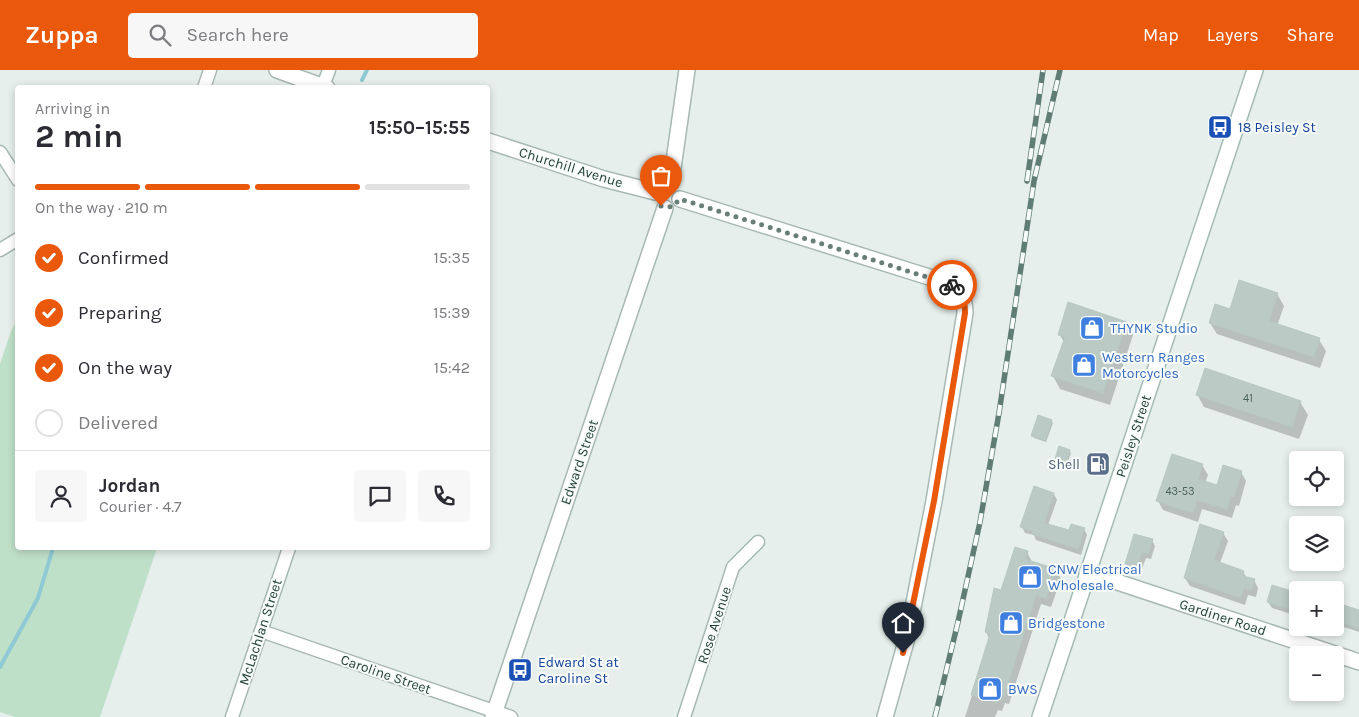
<!DOCTYPE html>
<meta charset="utf-8">
<style>
body{margin:0;font-family:Karla,sans-serif;background:#f7f7f7;color:#2b2b33;height:100vh;display:flex;flex-direction:column;font-size:19px;white-space:nowrap}
*{box-sizing:border-box;margin:0}
p{font-size:16px;color:#7c7c81}
.icon{flex:none;width:28px;height:28px;fill:none;stroke:currentColor;stroke-width:2;stroke-linecap:round;stroke-linejoin:round}
.map{position:relative;flex:1;overflow:hidden}
.details{position:absolute;left:15px;top:15px;width:475px;height:465px;display:flex;flex-direction:column;background:#fff;border-radius:5px;box-shadow:0 2px 8px #0003}
.details>*{flex:none}
.tools{position:absolute;left:1289px;top:381px;display:grid;gap:10px}
.tools a{display:grid;place-items:center;width:55px;height:55px;border-radius:5px;background:#fff;box-shadow:0 2px 8px #0003;font-size:25px}
.pin{position:absolute;display:grid;place-items:center;width:42px;height:42px;color:#fff;margin:-51px -21px;border-radius:50% 50% 50% 0;rotate:-45deg;box-shadow:0 0 5px #0007}
.pin .icon{rotate:45deg}
.courier{position:absolute;display:grid;place-items:center;width:50px;height:50px;margin:-25px;border:4px solid #ea580c;border-radius:50%;background:#fff;color:#222;box-shadow:0 1px 6px #0007}
.summary em{font-style:normal;font-weight:700}
.summary div{display:flex;flex-direction:column-reverse}
.summary{display:flex;align-items:center;justify-content:space-between;height:85px;padding:0 20px}
h1{font-size:32px;font-weight:700;line-height:38px}
.bar{display:grid;grid-template-columns:repeat(4,1fr);gap:8px 5px;align-content:center;height:60px;padding:0 20px}
.bar i{height:6px;border-radius:4px;background:#e1e1e2}
.bar .current{background:#ea580c}
.bar p{grid-column:span 4}
.line{display:flex;align-items:center;gap:12px;padding:0 20px;border-top:1px solid #e1e1e2}
.line div{flex:1}
.round{display:grid;place-items:center;flex:none;width:52px;height:52px;border-radius:5px;background:#f7f7f7}
ol{padding:0 20px;list-style:none}
li{display:flex;align-items:center;gap:15px;height:55px}
li p{margin-inline-start:auto}
li .icon{padding:5px;border-radius:50%;background:#ea580c;color:#fff;stroke-width:4}
li:last-child{color:#7c7c81}
li i{width:28px;height:28px;border:2px solid #e1e1e2;border-radius:50%}
header{display:flex;align-items:center;gap:30px;box-sizing:border-box;height:70px;padding:0 25px;background:#ea580c;color:#fff}
header strong{font-size:24px}
nav{display:flex;gap:28px;margin-inline-start:auto;font-size:18px}
.search{width:350px;height:45px;background:#f7f7f7;display:flex;align-items:center;gap:12px;box-sizing:border-box;padding:0 18px;border-radius:5px;color:#7c7c81;font-size:19px}
.map>svg:first-child{display:block}
.green{fill:#bfe0c8}
.shadow{fill:#0003}
.lines{fill:none;stroke-linecap:round;stroke-linejoin:round}
.stream{stroke:#8ec9d4;stroke-width:4}
.building{fill:#bbcac4;stroke:#b8c9c2}
.minor-casing{stroke:#a8b8b2;stroke-width:15}
.tertiary-casing{stroke:#a8b8b2;stroke-width:18}
.secondary-casing{stroke:#a4bbb3;stroke-width:18}
.minor{stroke:#fff;stroke-width:12}
.tertiary{stroke:#fff;stroke-width:15}
.secondary{stroke:#fff;stroke-width:15}
.rail-casing{stroke:#5f7d75;stroke-width:5.5}
.rail{stroke:#f7fbf9;stroke-width:4;stroke-dasharray:11;stroke-linecap:butt}
.done{stroke:#687f78;stroke-width:5;stroke-dasharray:0 9}
.route{stroke:#ea580c;stroke-width:6}
.labels{text-anchor:middle;stroke-width:4;stroke-linejoin:round;paint-order:stroke}
.number-label{font-size:11px;fill:#4a645c}
.transit-label{font-size:14px;fill:#164399;stroke:#f7fbf9;text-anchor:start}
.street-label{font-size:14px;fill:#24423a;stroke:#f7fbf9}
.shop-label{font-size:14px;fill:#366cbe;stroke:#f7fbf9;text-anchor:start}
.service-label{font-size:14px;fill:#4e5e75;stroke:#f7fbf9;text-anchor:end}
</style>
<header>
<strong>Zuppa</strong>
<div class="search"><svg class="icon" aria-label="search" viewBox="0 0 24 24"><circle cx="10" cy="10" r="6"/><path d="M15 15l6 6"/></svg>Search here</div>
<nav><a>Map</a><a>Layers</a><a>Share</a></nav>
</header>
<div class="map">
<svg width="1359" height="647" viewBox="0 0 1359 647">
<rect width="100%" height="100%" fill="#e6efeb"/>
<!-- green -->
<path class="green" d="M 17,250 L 18,478 L 157,478 L 100,647 L 15,647 L 0,642 L 0,294 L 11,261 Z"/>
<!-- shadow -->
<g class="shadow">
<path d="M 1277,224 L 1284,236 L 1277,256 L 1319,270 L 1326,281 L 1320,298 L 1217,264 L 1210,253 Z"/>
<path d="M 1126,253 L 1133,265 L 1110,335 L 1060,319 L 1053,306 L 1064,272 L 1060,265 Z"/>
<path d="M 1197,324 L 1300,332 L 1308,345 L 1299,369 L 1204,337 Z"/>
<path d="M 1051,351 L 1053,353 L 1046,372 L 1034,368 L 1033,366 Z"/>
<path d="M 1069,381 L 1071,383 L 1066,397 L 1057,394 L 1055,392 Z"/>
<path d="M 1202,395 L 1208,405 L 1205,413 L 1218,417 L 1241,402 L 1246,411 L 1239,436 L 1236,435 L 1232,448 L 1202,439 L 1198,452 L 1163,440 L 1158,431 Z"/>
<path d="M 1054,424 L 1057,430 L 1048,455 L 1070,462 L 1084,459 L 1087,465 L 1081,485 L 1036,470 L 1034,465 L 1025,463 L 1022,457 Z"/>
<path d="M 1223,463 L 1228,471 L 1220,493 L 1243,502 L 1247,508 L 1254,510 L 1258,518 L 1256,527 L 1248,525 L 1245,535 L 1190,516 L 1185,508 Z"/>
<path d="M 1152,470 L 1155,476 L 1151,489 L 1146,488 L 1140,504 L 1129,500 L 1126,494 Z"/>
<path d="M 1027,482 L 1032,492 L 1056,500 L 1061,509 L 1051,537 L 1041,534 L 1009,634 L 1005,633 L 1002,641 L 998,640 L 995,647 L 965,647 L 990,570 L 986,562 L 1002,522 Z"/>
<path d="M 1298,525 L 1298,546 L 1272,538 L 1268,532 Z"/>
<path d="M 1335,527 L 1339,533 L 1338,535 L 1358,541 L 1359,539 L 1359,562 L 1335,554 Z"/>
</g>
<g class="lines">
<!-- stream -->
<g class="stream">
<path d="M 362,10 L 367,0"/>
<path d="M 0,597 L 38,528 L 53,478"/>
</g>
</g>
<!-- building -->
<g class="building">
<path d="M 1239,210 L 1278,223 L 1269,251 L 1320,268 L 1314,287 L 1209,253 L 1215,234 L 1230,239 Z"/>
<path d="M 1068,232 L 1127,252 L 1103,323 L 1051,306 L 1065,267 L 1058,265 Z"/>
<path d="M 1205,298 L 1301,331 L 1292,357 L 1196,325 Z"/>
<path d="M 1038,345 L 1052,350 L 1045,370 L 1031,366 Z"/>
<path d="M 1059,376 L 1070,380 L 1065,396 L 1054,392 Z"/>
<path d="M 1172,384 L 1203,394 L 1198,409 L 1217,415 L 1223,395 L 1242,401 L 1234,427 L 1231,426 L 1227,439 L 1197,430 L 1193,443 L 1156,431 Z"/>
<path d="M 1034,416 L 1054,423 L 1044,453 L 1069,460 L 1071,454 L 1085,458 L 1078,479 L 1032,464 L 1033,461 L 1020,457 Z"/>
<path d="M 1200,454 L 1224,462 L 1214,490 L 1244,501 L 1243,506 L 1255,509 L 1251,520 L 1244,518 L 1241,528 L 1184,508 Z"/>
<path d="M 1134,464 L 1153,469 L 1148,484 L 1142,482 L 1137,498 L 1125,494 Z"/>
<path d="M 1015,477 L 1028,481 L 1025,489 L 1056,499 L 1046,529 L 1036,525 L 1004,626 L 1000,625 L 997,633 L 971,625 L 990,564 L 985,562 L 994,518 L 1001,520 Z"/>
<path d="M 1272,515 L 1298,523 L 1298,542 L 1267,532 Z"/>
<path d="M 1337,533 L 1359,540 L 1359,558 L 1335,550 L 1335,539 Z"/>
</g>
<g class="lines">
<defs>
<g id="minor">
<path d="M 323,16 L 329,0"/>
<path d="M 204,18 L 210,0"/>
<path d="M 0,82 L 18,110"/>
<path d="M 0,180 L 18,169"/>
<path d="M 261,561 L 511,647"/>
<path d="M 232,647 L 289,478"/>
<path d="M 684,647 L 733,497 L 758,472"/>
</g>
<g id="tertiary">
<path d="M 277,0 L 327,18"/>
<path d="M 488,71 L 604,109 L 655,122"/>
<path d="M 671,112 L 687,0"/>
<path d="M 680,129 L 945,212 C 959,218 965,227 965,243 L 934,431 L 907,568 L 885,647"/>
<path d="M 1087,502 L 1359,592"/>
<path d="M 493,647 L 665,138"/>
</g>
<path id="secondary" d="M 1040,647 L 1255,0"/>
</defs>
<!-- minor casing -->
<use href="#minor" class="minor-casing"/>
<!-- tertiary casing -->
<use href="#tertiary" class="tertiary-casing"/>
<!-- secondary casing -->
<use href="#secondary" class="secondary-casing"/>
<!-- minor -->
<use href="#minor" class="minor"/>
<!-- tertiary -->
<use href="#tertiary" class="tertiary"/>
<!-- secondary -->
<use href="#secondary" class="secondary"/>
<defs>
<g id="rail">
<path d="M 1027,111 L 1043,0"/>
<path d="M 935,647 L 958,552 L 980,452 L 999,343 L 1034,111 L 1060,0"/>
</g>
</defs>
<!-- rail casing -->
<use href="#rail" class="rail-casing"/>
<!-- rail -->
<use href="#rail" class="rail"/>
</g>
<g class="lines">
<!-- done -->
<path class="done" d="M 661,136 L 672,137 L 680,129 L 952,215"/>
<!-- route -->
<path class="route" d="M 903,583 L 934,431 L 965,243 C 965,230 962,223 952,215"/>
</g>
<!-- icons -->
<defs>
<symbol id="bus-square" viewBox="-11 -11 22 22"><rect x="-9" y="-9" width="18" height="18" rx="4" fill="#1a4fb4" stroke="#f7fbf9"/><path d="M-5-6H5V4H4V6H2V4H-2V6H-4V4H-5ZM-3.5-4V0h7V-4ZM-3.5 1.2v1.5H-2V1.2ZM2 1.2v1.5H3.5V1.2Z" fill="#fff"/></symbol>
<symbol id="shop-square" viewBox="-11 -11 22 22"><rect x="-9" y="-9" width="18" height="18" rx="4" fill="#3f7fe0" stroke="#f7fbf9"/><path d="M-5-2.5h2.3a2.7 3.5 0 0 1 5.4 0H5L5.5 6h-11ZM-1.5-2.5h3a1.5 2.3 0 0 0-3 0Z" fill="#fff"/></symbol>
<symbol id="fuel-square" viewBox="-11 -11 22 22"><rect x="-9" y="-9" width="18" height="18" rx="4" fill="#5c6f8a" stroke="#f7fbf9"/><path d="M-5.5-6h7V0h2V4h1.3V-2.5L3-4.5l.8-.8L6-3V5H2.5V1h-1V6h-7ZM-4.2-4.7v3.2H.2V-4.7Z" fill="#fff"/></symbol>
</defs>
<g fill-rule="evenodd">
<use href="#bus-square" x="1206" y="43" width="28" height="28"/>
<use href="#shop-square" x="1078" y="244" width="28" height="28"/>
<use href="#shop-square" x="1070" y="281" width="28" height="28"/>
<use href="#fuel-square" x="1084" y="380" width="28" height="28"/>
<use href="#shop-square" x="1016" y="493" width="28" height="28"/>
<use href="#shop-square" x="997" y="539" width="28" height="28"/>
<use href="#bus-square" x="506" y="586" width="28" height="28"/>
<use href="#shop-square" x="976" y="605" width="28" height="28"/>
</g>
<g class="labels">
<!-- number labels -->
<g class="number-label">
<text x="1248" y="332">41</text>
<text x="1180" y="425">43-53</text>
</g>
<!-- transit labels -->
<g class="transit-label">
<text x="1238" y="62">18 Peisley St</text>
<text x="538" y="597">Edward St at<tspan x="538" dy="16">Caroline St</tspan></text>
</g>
<!-- street labels -->
<g class="street-label">
<text transform="translate(571 97) rotate(17)" y="5">Churchill Avenue</text>
<text transform="translate(1133 366) rotate(-72)" y="5">Peisley Street</text>
<text transform="translate(579 392) rotate(-71)" y="5">Edward Street</text>
<text transform="translate(1223 547) rotate(18)" y="5">Gardiner Road</text>
<text transform="translate(714 555) rotate(-72)" y="5">Rose Avenue</text>
<text transform="translate(260 562) rotate(-72)" y="5">McLachlan Street</text>
<text transform="translate(386 604) rotate(19)" y="5">Caroline Street</text>
</g>
<!-- shop labels -->
<g class="shop-label">
<text x="1110" y="263">THYNK Studio</text>
<text x="1102" y="292">Western Ranges<tspan x="1102" dy="16">Motorcycles</tspan></text>
<text x="1048" y="504">CNW Electrical<tspan x="1048" dy="16">Wholesale</tspan></text>
<text x="1028" y="558">Bridgestone</text>
<text x="1008" y="624">BWS</text>
</g>
<!-- service labels -->
<g class="service-label">
<text x="1080" y="399">Shell</text>
</g>
</g>
</svg>
<div class="tools">
<a><svg class="icon" aria-label="locate" viewBox="0 0 24 24"><circle cx="12" cy="12" r="6"/><path d="M12 2v4M12 18v4M2 12h4M18 12h4"/></svg></a>
<a><svg class="icon" aria-label="layers" viewBox="0 0 24 24"><path d="M12 4l9 5-9 5-9-5zM3 14l9 5 9-5"/></svg></a>
<a>+</a>
<a>−</a>
</div>
<div class="pin" style="left:661px;top:136px;background:#ea580c"><svg class="icon" aria-label="bag" viewBox="0 0 24 24"><path d="M5 8h14l-1 12H6zM9 8a3 3 0 0 1 6 0"/></svg></div>
<div class="pin" style="left:903px;top:583px;background:#1f2937"><svg class="icon" aria-label="home" viewBox="0 0 24 24"><path d="M3 11l9-7 9 7M6 9v11h12V9"/></svg></div>
<div class="courier" style="left:952px;top:215px"><svg class="icon" aria-label="bike" viewBox="0 0 24 24"><circle cx="6" cy="16" r="4"/><circle cx="18" cy="16" r="4"/><path d="M6 16l4-8h5l3 8M10 8l3 8H6M13 5h3"/></svg></div>
<section class="details">
<div class="summary"><div><h1>2 min</h1><p>Arriving in</p></div><em>15:50–15:55</em></div>
<div class="bar"><i class="current"></i><i class="current"></i><i class="current"></i><i></i><p>On the way · 210 m</p></div>
<ol>
<li><svg class="icon" aria-label="check" viewBox="0 0 24 24"><path d="M5 12l5 5 9-10"/></svg>Confirmed<p>15:35</p></li>
<li><svg class="icon" aria-label="check" viewBox="0 0 24 24"><path d="M5 12l5 5 9-10"/></svg>Preparing<p>15:39</p></li>
<li><svg class="icon" aria-label="check" viewBox="0 0 24 24"><path d="M5 12l5 5 9-10"/></svg>On the way<p>15:42</p></li>
<li><i></i>Delivered</li>
</ol>
<div class="line" style="height:90px"><a class="round"><svg class="icon" aria-label="person" viewBox="0 0 24 24"><circle cx="12" cy="8" r="4"/><path d="M4 21q1-7 8-7t8 7"/></svg></a><div><b>Jordan</b><p>Courier · 4.7</p></div><a class="round"><svg class="icon" aria-label="chat" viewBox="0 0 24 24"><path d="M4 5h16v11H9l-5 4z"/></svg></a><a class="round"><svg class="icon" aria-label="phone" viewBox="0 0 24 24"><path d="M5 4h4l2 5-3 2q2 4 5 5l2-3 5 2v4C11 20 4 13 5 4z"/></svg></a></div>
</section>
</div>
